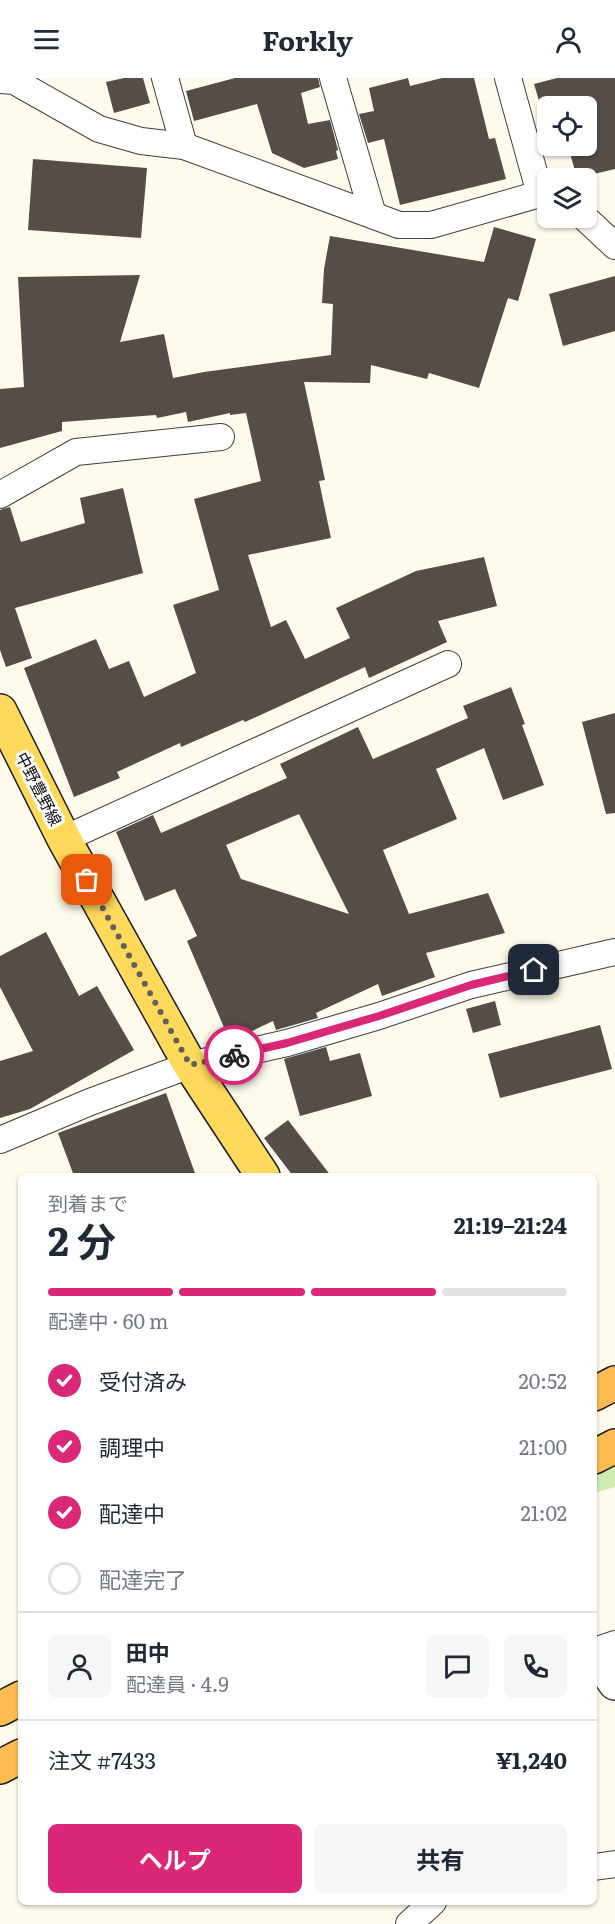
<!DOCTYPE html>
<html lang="ja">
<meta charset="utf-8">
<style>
body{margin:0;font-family:Literata,"Noto Sans JP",serif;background:#f6f6f7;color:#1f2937;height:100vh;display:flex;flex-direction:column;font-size:22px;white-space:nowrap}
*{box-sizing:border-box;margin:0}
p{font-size:20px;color:#747a83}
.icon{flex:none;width:33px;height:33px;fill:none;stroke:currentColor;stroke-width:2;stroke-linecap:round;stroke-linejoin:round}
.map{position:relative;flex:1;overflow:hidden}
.drawer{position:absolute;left:18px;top:1095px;width:579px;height:732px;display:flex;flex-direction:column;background:#fff;border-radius:9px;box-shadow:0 2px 4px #0004}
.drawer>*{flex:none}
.buttons{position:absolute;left:537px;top:18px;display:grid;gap:12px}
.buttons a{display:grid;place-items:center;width:60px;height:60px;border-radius:9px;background:#fff;box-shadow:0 2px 4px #0004;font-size:30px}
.pin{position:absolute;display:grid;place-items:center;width:51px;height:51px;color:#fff;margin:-26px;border-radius:12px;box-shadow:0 3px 9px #0006}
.courier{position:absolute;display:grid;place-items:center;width:60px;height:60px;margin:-30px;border:4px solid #db2777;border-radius:50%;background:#fff;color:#222;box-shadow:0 2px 8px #0007}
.headline em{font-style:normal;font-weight:700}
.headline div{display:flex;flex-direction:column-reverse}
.headline{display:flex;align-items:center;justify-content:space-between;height:102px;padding:0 30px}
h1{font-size:39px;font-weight:700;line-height:45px}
.bar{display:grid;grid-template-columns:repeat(4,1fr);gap:9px 6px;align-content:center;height:72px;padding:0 30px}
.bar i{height:8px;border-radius:4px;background:#e0e1e3}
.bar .active{background:#db2777}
.bar p{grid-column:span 4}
.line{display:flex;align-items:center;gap:15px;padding:0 30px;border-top:2px solid #e0e1e3}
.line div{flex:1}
.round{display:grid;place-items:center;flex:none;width:63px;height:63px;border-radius:9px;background:#f6f6f7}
ol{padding:0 30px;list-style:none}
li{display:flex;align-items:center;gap:18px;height:66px}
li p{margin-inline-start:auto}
li .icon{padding:6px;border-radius:50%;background:#db2777;color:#fff;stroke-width:4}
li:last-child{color:#747a83}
li i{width:33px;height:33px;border:3px solid #e0e1e3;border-radius:50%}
.button{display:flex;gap:12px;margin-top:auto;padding:12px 30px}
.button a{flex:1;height:69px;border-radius:9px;background:#db2777;color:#fff;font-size:24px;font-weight:700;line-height:69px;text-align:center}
.button a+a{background:#f6f6f7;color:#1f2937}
header{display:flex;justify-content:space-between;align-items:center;height:78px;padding:0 30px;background:#fff;font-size:27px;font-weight:700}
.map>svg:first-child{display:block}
.green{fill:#d0ecb2}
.building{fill:#564d48;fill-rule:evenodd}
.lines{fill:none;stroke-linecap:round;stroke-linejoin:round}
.minor-casing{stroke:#3f3f3f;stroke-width:28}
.tertiary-casing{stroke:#3f3f3f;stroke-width:36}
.primary-casing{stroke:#1d1d1d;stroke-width:36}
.trunk-casing{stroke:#1d1d1d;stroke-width:36}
.minor{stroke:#fff;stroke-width:26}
.tertiary{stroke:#fff;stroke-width:33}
.primary{stroke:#ffd95c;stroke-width:33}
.trunk{stroke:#ffbc53;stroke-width:33}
.done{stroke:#61605a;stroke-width:6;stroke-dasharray:0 10.8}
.route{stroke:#db2777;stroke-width:8}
.labels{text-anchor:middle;stroke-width:6;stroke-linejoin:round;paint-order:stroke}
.street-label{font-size:16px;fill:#0c0c0c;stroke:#fff}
</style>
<header><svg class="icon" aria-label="menu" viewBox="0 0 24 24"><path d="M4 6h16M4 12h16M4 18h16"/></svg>Forkly<svg class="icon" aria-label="person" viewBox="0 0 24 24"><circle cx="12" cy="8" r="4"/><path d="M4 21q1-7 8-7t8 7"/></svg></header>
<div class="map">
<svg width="615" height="1846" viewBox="0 0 615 1846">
<rect width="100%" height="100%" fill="#fffbec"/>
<!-- green -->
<path class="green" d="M 615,1384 L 615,1409 L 594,1415 L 594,1396 Z"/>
<!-- building -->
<g class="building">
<path d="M 124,0 L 143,0 L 150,25 L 114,35 L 106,4 Z"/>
<path d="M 235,0 L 318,0 L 320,9 L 301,15 L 308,46 L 330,42 L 338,72 L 336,73 L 338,81 L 304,90 L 272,75 L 257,26 L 194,43 L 186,13 Z"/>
<path d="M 408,0 L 410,8 L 442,0 L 474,0 L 489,61 L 495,60 L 506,101 L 400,127 L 384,61 L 368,65 L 359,36 L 374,33 L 369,10 Z"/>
<path d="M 557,0 L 615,0 L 615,91 L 577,100 L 568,68 L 586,68 L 586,28 L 548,28 L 548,46 L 546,46 L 534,6 Z"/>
<path d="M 33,81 L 147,90 L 141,160 L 28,152 Z"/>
<path d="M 494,149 L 536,161 L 518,223 L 508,220 L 479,310 L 429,295 L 427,301 L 371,287 L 370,305 L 304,304 L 325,402 L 319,403 L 331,460 L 248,477 L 271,549 L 286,542 L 305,581 L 350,560 L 336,530 L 416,493 L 484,479 L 497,528 L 438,543 L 447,564 L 369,600 L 365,589 L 245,644 L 243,642 L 181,669 L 180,665 L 117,694 L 120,700 L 74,719 L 24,590 L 96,561 L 109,591 L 129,583 L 144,619 L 196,595 L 173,527 L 219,512 L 194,421 L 261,403 L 246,335 L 230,337 L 230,335 L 188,344 L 186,334 L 157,340 L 156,337 L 62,344 L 62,353 L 0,370 L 0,311 L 24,309 L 18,199 L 140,197 L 120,264 L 164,256 L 173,300 L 204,294 L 331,277 L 333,226 L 322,225 L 324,191 L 330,158 L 484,184 Z"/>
<path d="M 615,198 L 615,253 L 563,268 L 549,216 Z"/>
<path d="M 123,410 L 143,495 L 15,530 L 32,580 L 6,589 L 0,572 L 0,432 L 10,429 L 21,464 L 85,445 L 80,420 Z"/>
<path d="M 511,609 L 525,646 L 522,647 L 544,707 L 503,722 L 484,670 L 436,691 L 457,741 L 383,772 L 409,836 L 488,815 L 505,855 L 426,875 L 435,899 L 382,918 L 378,906 L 316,935 L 318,940 L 276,952 L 273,943 L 250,954 L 226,954 L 187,863 L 197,858 L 175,811 L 145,823 L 116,754 L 153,737 L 161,755 L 287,700 L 280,686 L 358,649 L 373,681 L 468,640 L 463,628 ZM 299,736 L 349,836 L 241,801 L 226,767 Z"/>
<path d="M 615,635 L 615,735 L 606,736 L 582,644 Z"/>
<path d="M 46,854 L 79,918 L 97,908 L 134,972 L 30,1031 L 0,1040 L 0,983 L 33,973 L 0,909 L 0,878 Z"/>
<path d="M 495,923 L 501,947 L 473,955 L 466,931 Z"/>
<path d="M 600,947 L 612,991 L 500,1020 L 488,976 Z"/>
<path d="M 326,969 L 330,983 L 360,975 L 372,1018 L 300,1038 L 284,981 Z"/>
<path d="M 166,1015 L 196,1098 L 74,1098 L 58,1055 Z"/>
<path d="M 288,1042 L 331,1098 L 293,1098 L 264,1060 Z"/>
</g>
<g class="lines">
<defs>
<g id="minor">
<path d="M 165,0 L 184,68"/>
<path d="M 333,0 L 373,137"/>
<path d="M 508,0 L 540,116"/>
<path d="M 0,2 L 14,3 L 99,51 L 141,63 L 184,68 L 399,147 L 431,147 L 540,116 L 548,120"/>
<path d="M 585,140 L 615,168"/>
<path d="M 0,417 L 76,374 L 221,359"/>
<path d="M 64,761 L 448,586"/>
<path d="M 0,1062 L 90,1024 L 190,987 L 287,965 L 379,938 L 471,907 L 615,874"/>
<path d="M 594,1573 L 615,1566"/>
<path d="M 594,1789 L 615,1786"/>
<path d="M 409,1846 L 433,1824"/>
</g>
<path id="tertiary" d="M 594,1575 L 615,1605"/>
<path id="primary" d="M 0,633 L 64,761 L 190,987 L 263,1098"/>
<g id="trunk">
<path d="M 594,1316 L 615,1305"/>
<path d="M 594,1379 L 615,1368"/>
<path d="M 0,1631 L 21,1620"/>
<path d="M 0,1689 L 21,1678"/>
</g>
</defs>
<!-- minor casing -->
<use href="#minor" class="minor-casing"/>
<!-- tertiary casing -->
<use href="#tertiary" class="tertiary-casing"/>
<!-- primary casing -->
<use href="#primary" class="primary-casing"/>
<!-- trunk casing -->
<use href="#trunk" class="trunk-casing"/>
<!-- minor -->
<use href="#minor" class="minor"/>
<!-- tertiary -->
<use href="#tertiary" class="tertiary"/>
<!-- primary -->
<use href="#primary" class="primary"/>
<!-- trunk -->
<use href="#trunk" class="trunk"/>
</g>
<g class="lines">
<!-- done -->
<path class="done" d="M 87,802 L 190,987 L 234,977"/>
<!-- route -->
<path class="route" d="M 234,977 L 287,965 L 379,938 L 471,907 L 534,892"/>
</g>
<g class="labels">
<!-- street labels -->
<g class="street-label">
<text transform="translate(39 711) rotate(63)" y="6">中野豊野線</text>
</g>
</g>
</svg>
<div class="buttons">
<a><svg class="icon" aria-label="locate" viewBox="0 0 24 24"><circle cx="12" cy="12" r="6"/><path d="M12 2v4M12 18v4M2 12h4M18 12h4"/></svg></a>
<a><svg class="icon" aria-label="layers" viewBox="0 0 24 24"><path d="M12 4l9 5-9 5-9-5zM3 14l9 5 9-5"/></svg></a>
</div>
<div class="pin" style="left:87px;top:802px;background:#ea580c"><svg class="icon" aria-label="bag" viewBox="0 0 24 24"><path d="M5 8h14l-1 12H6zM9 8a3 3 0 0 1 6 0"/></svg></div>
<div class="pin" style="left:534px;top:892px;background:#1f2937"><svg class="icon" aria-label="home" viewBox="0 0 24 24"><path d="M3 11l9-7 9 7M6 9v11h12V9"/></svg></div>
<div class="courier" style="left:234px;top:977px"><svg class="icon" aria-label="bike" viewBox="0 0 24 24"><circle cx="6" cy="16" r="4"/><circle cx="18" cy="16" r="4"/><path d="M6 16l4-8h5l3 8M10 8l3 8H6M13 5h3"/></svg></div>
<section class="drawer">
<div class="headline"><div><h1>2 分</h1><p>到着まで</p></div><em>21:19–21:24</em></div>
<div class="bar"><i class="active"></i><i class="active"></i><i class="active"></i><i></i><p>配達中 · 60 m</p></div>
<ol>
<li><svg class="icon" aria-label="check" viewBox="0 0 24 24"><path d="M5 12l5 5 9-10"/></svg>受付済み<p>20:52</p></li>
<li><svg class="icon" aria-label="check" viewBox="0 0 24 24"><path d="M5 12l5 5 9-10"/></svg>調理中<p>21:00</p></li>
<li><svg class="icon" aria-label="check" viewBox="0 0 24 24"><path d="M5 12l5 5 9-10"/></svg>配達中<p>21:02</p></li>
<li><i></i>配達完了</li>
</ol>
<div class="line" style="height:108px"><a class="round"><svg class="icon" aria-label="person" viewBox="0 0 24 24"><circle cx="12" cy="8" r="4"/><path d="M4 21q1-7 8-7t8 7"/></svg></a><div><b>田中</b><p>配達員 · 4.9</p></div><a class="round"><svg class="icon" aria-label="chat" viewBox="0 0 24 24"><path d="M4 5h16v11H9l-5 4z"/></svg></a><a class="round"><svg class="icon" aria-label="phone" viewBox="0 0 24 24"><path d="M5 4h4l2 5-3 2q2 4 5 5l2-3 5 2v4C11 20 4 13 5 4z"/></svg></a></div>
<div class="line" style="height:78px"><div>注文 #7433</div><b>¥1,240</b></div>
<div class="button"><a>ヘルプ</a><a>共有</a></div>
</section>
</div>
